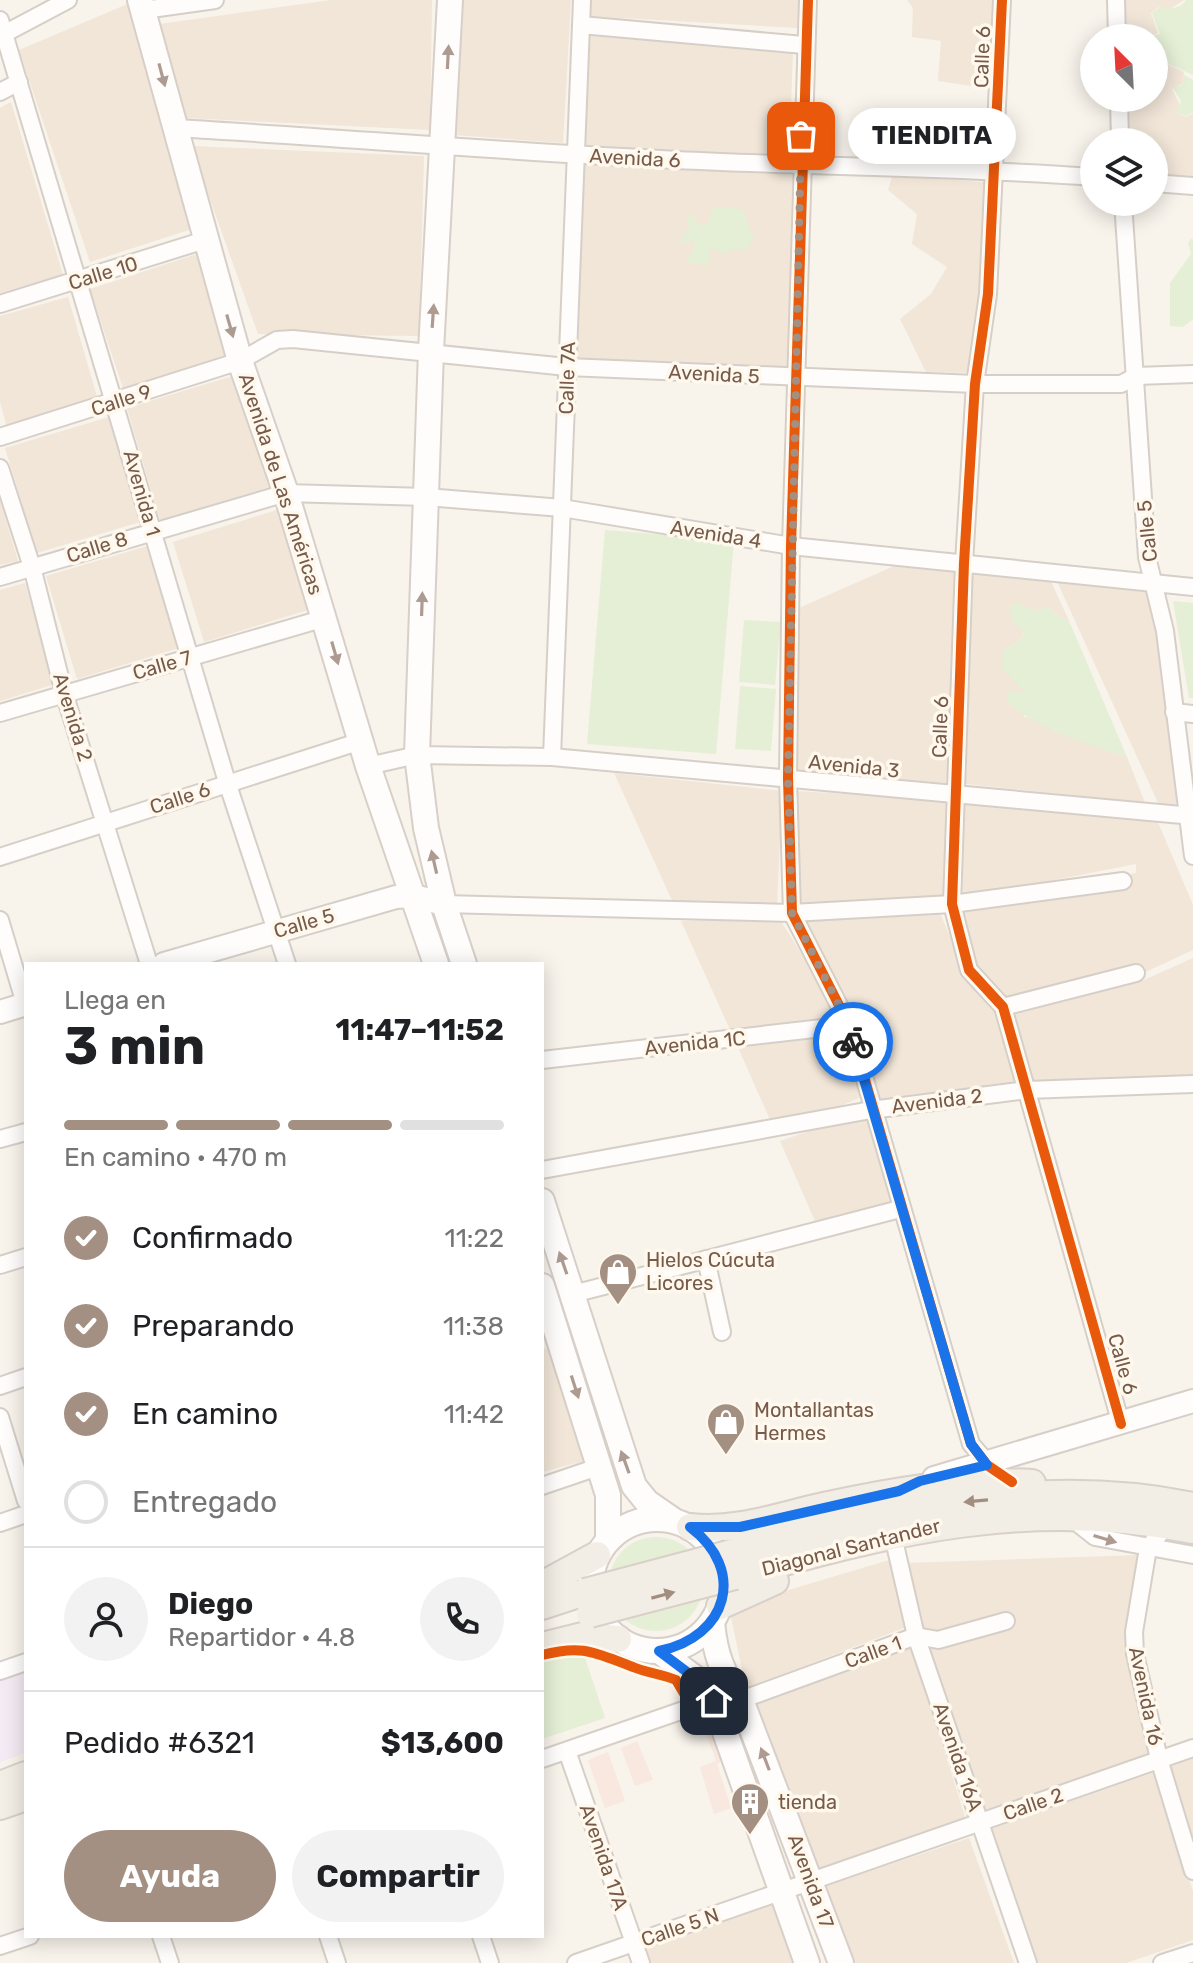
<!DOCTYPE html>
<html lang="es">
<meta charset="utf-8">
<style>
body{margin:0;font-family:Rubik,sans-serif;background:#f2f2f2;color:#202124;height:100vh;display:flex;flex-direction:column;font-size:30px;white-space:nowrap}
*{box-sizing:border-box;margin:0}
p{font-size:26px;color:#757577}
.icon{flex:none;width:44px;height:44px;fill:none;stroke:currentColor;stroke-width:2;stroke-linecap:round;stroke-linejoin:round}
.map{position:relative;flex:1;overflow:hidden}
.panel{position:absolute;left:24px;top:962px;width:520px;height:976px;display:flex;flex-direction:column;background:#fff;border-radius:0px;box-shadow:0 4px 20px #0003}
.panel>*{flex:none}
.needle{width:52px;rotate:336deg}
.fabs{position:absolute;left:1080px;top:24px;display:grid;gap:16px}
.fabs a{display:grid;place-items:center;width:88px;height:88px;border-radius:50%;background:#fff;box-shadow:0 4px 20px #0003;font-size:40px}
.pin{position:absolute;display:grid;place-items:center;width:68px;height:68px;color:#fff;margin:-34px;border-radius:16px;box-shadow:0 4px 12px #0006}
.courier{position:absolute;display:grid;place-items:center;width:80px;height:80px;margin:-40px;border:6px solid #1a73e8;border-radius:50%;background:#fff;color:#222;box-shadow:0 2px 10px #0007}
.bubble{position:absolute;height:56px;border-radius:28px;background:#fff;box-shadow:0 4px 20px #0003;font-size:26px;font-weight:700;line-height:56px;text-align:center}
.summary em{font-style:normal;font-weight:700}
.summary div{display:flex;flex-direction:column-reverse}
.summary{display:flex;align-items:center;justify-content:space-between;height:136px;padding:0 40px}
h1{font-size:52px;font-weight:700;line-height:60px}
.bar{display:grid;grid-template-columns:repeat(4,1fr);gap:12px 8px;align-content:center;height:96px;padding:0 40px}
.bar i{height:10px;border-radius:6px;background:#e0e0e0}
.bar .selected{background:#a49082}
.bar p{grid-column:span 4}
.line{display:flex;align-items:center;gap:20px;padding:0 40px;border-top:2px solid #e0e0e0}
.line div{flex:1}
.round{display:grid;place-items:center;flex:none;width:84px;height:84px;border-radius:42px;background:#f2f2f2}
ol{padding:0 40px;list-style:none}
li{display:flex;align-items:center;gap:24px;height:88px}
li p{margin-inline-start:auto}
li .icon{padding:8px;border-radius:50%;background:#a49082;color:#fff;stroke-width:4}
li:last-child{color:#757577}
li i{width:44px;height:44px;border:4px solid #e0e0e0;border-radius:50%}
.button{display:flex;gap:16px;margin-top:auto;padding:16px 40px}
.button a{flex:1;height:92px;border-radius:48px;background:#a49082;color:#fff;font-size:32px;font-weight:700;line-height:92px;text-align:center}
.button a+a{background:#f2f2f2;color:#202124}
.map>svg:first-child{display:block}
.residential{fill:#f1e6d8}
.commercial{fill:#f8e8df}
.education{fill:#f4eaf3}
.green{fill:#e4efd6}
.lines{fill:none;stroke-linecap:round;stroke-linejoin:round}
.minor-casing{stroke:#d6cfc8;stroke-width:20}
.tertiary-casing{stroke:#d6cfc8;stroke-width:26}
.secondary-casing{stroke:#d7cfc8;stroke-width:28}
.primary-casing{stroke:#d9d0c9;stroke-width:30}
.minor{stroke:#fefdfc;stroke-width:16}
.tertiary{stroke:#fefdfc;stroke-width:22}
.secondary{stroke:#fefdfc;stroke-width:24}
.primary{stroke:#f3eee5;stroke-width:26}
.primary-bridge-casing{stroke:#d9d0c9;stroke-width:30;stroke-linecap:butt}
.primary-bridge{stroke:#f3eee5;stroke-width:26}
.cycleway-casing{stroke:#fff8ed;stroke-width:15}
.cycleway{stroke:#e8590c;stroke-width:10}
.oneway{fill:#ad9b91}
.oneway2{fill:#a28e80}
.done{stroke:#a49082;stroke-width:8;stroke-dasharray:0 14.4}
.route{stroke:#1a73e8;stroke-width:10}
.labels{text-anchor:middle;stroke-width:7;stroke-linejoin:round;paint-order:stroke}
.street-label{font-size:20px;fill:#775a4a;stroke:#fff8ed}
.poi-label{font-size:20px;fill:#775a4a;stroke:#fff8ed;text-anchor:start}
</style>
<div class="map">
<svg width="1193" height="1963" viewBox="0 0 1193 1963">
<rect width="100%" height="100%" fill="#f8f3eb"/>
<!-- residential -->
<g class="residential">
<path d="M 331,0 L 432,0 L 430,130 L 187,118 L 160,24 Z"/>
<path d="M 460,0 L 571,0 L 563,143 L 454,135 Z"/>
<path d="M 587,0 L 801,0 L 798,28 L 586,16 Z"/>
<path d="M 907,0 L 992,0 L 992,89 L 938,81 L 941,41 L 912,37 L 913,8 Z"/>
<path d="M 1124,0 L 1184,0 L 1170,9 L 1158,7 L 1151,13 L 1158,33 L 1146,38 L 1125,38 Z"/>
<path d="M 130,3 L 192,229 L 90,262 L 19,50 Z"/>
<path d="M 584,34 L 793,51 L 789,157 L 578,146 Z"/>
<path d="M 1154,52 L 1163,62 L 1184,72 L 1182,84 L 1172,89 L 1180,105 L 1177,113 L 1186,117 L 1193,113 L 1193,181 L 1154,178 L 1154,142 L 1129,142 L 1127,98 L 1154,98 Z"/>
<path d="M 11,102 L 63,275 L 0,293 L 0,108 Z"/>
<path d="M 191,146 L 424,156 L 419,336 L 258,334 Z"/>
<path d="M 577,164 L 794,175 L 791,369 L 570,360 Z"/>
<path d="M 893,174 L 990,183 L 974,373 L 926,372 L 900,319 L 931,294 L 947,267 L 912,244 L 917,214 L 888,190 Z"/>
<path d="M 197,254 L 230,356 L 124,391 L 90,289 Z"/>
<path d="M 68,297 L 98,400 L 7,427 L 0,402 L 0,316 Z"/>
<path d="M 236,375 L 270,488 L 160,521 L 127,408 Z"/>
<path d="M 109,417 L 140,522 L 37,553 L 5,448 Z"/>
<path d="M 0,500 L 18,561 L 0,565 Z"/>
<path d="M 280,509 L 311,609 L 204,642 L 173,542 Z"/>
<path d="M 151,545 L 182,647 L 77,679 L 46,576 Z"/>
<path d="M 901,563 L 955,569 L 948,788 L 797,773 L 799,608 Z"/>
<path d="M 973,571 L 1048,575 L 1070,623 L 1048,608 L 1031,610 L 1014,622 L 1024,632 L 1019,641 L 1003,650 L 1026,693 L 1024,717 L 1037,719 L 1054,731 L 1127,757 L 1145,803 L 966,784 Z"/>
<path d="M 1055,577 L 1153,582 L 1177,807 L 1160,807 Z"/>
<path d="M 25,583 L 55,684 L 0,701 L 0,590 Z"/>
<path d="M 614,773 L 782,791 L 777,907 L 675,907 Z"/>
<path d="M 796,791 L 948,800 L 945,900 L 787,906 Z"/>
<path d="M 961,803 L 1157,820 L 1193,905 L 1193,950 L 1115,986 L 1144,980 L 1193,958 L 1193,1079 L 1032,1085 L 978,974 L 960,908 L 1136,873 L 1136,864 L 958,899 Z"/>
<path d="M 939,911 L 970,982 L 993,1004 L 1025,1087 L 876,1104 L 861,1030 L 790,917 Z"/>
<path d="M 779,918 L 843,1020 L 732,1034 L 681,921 Z"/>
<path d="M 847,1031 L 863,1096 L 834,1109 L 771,1122 L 737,1045 Z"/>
<path d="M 866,1112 L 897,1205 L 818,1228 L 780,1141 Z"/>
<path d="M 547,1348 L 584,1461 L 542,1472 L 542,1350 Z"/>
<path d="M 1139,1555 L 1130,1655 L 1155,1760 L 979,1815 L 926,1643 L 908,1563 Z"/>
<path d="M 889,1560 L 909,1626 L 746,1688 L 729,1608 Z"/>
<path d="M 911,1645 L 966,1820 L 816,1872 L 752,1703 Z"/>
<path d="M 1193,1756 L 1193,1855 L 1165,1766 Z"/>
<path d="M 1153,1773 L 1193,1891 L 1193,1940 L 1126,1963 L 1034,1963 L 984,1831 Z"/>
<path d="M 969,1838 L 1014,1963 L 850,1963 L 820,1888 Z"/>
<path d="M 775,1903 L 797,1963 L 647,1963 L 643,1949 Z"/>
</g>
<!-- commercial -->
<g class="commercial">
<path d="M 713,1724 L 727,1759 L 717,1764 L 731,1808 L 714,1814 L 700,1767 L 716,1761 L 704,1727 Z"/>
<path d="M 637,1741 L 653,1780 L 635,1786 L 621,1748 Z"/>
<path d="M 608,1752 L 625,1801 L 605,1808 L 588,1760 Z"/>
</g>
<!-- education -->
<path class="education" d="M 26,1668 L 26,1753 L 0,1762 L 0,1677 Z"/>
<!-- green -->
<g class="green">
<path d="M 1186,0 L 1193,0 L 1193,75 L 1163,61 L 1154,51 L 1154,38 L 1147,38 L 1160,34 L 1152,13 L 1159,7 C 1169,9 1180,10 1186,0 Z"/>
<path d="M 1184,75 L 1193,80 L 1193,112 L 1186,116 L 1177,113 L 1181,101 L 1173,88 L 1182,85 Z"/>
<path d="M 719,206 L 743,210 L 754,239 L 745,250 L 733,249 L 722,254 L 713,248 L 708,253 L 711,257 L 708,265 L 686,263 L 695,247 L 693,240 L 681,245 L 681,235 L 689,231 L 688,216 L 695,216 L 697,226 L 709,222 L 712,208 Z"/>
<path d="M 1191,239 L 1193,239 L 1193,319 L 1183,327 L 1170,326 L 1170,283 L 1191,254 L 1188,243 Z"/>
<path d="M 605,530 L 734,540 L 716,754 L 587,744 Z"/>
<path d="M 1173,601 L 1193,603 L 1193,698 L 1189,698 Z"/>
<path d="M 1019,602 L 1031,610 L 1048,608 L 1070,623 L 1127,757 C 1086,743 1041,731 1008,703 L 1008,691 L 1025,692 L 1002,668 L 1003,650 L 1019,641 L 1024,633 L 1014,623 L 1009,607 Z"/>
<path d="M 744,620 L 781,622 L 775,685 L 739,682 Z"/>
<path d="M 740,686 L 776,689 L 771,751 L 735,749 Z"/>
<circle cx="656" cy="1584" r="47"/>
<path d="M 581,1646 L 605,1718 L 542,1739 L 542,1659 Z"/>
</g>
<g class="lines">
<defs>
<g id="minor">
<path d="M 808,0 L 791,546 L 788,778 L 792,913 L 849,1025 L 971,1444 L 991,1467"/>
<path d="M 1002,0 L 988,294 L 975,384 L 964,563 L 952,904 L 969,970 L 1003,1007 L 1121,1424"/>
<path d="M 1116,0 L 1117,38"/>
<path d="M 144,10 L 215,0"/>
<path d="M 0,20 L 227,782 L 287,964"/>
<path d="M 581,25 L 804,45"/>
<path d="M 0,36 L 68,0"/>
<path d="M 0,92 L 19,82"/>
<path d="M 1119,98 L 1120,142"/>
<path d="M 176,128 C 343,138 510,152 677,160 C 816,167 955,167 1094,177"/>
<path d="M 1154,183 L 1193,186"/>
<path d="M 1123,202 L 1147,557 L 1165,631 L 1193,856"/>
<path d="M 0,304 L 205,240"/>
<path d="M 0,437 L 240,361 L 277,340 L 293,339 L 567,367 L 975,384 L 1121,384 L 1136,376 L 1193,374"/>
<path d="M 0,468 L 32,567 L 64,693 L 149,964"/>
<path d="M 0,577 L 286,493 L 426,497 L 562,508 L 791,546 L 1193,587"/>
<path d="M 1174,712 L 1193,714"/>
<path d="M 0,713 L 325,618"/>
<path d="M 552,757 L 582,0"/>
<path d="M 368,766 L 417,755 L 552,757 L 1193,816"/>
<path d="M 0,857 L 361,741"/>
<path d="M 444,904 L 792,913 L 952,904 L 1123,881"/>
<path d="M 0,920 L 26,1007"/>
<path d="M 1003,1007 L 1136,973"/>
<path d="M 542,1060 L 849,1025"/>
<path d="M 0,1139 L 26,1132"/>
<path d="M 542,1170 L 871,1110 L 1027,1090 L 1193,1084"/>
<path d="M 706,1259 L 722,1332"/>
<path d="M 0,1265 L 26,1257"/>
<path d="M 573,1294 L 900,1209"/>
<path d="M 0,1386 L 26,1377"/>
<path d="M 0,1417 L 26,1501"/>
<path d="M 542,1486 L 592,1469"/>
<path d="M 1071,1518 L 1095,1537 L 1193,1555"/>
<path d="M 0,1523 L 26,1514"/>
<path d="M 1167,1525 L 1148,1548 L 1134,1632 L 1135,1654 L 1159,1759 L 1193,1871"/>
<path d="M 896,1549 L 916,1636 L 1028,1963"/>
<path d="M 0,1671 L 26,1662"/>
<path d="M 741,1700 L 916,1636 L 938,1640 L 1006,1621"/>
<path d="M 567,1751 L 641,1963"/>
<path d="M 542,1759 L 692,1707"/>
<path d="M 161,1936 L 170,1963"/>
<path d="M 328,1936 L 337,1963"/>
<path d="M 481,1936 L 490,1963"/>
<path d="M 0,1946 L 30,1936"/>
<path d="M 576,1963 L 1193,1748"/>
<path d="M 1162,1963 L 1193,1953"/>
</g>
<g id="tertiary">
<path d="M 164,964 L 396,897 L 414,896 L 444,904"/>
<path d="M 0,1012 L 26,1004"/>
<path d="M 934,1478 L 1193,1401"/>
</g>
<g id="secondary">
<path d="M 140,0 L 240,361 L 286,493 L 368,766 L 436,964"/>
<path d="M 450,0 L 431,351 L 417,755 L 426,828 L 444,904 L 464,964"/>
<path d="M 542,1201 L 634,1486 L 647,1502 L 673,1520"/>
<path d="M 542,1286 L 608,1495 L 608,1540"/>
<circle cx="657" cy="1585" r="66"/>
<path d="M 712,1622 C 715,1654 722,1673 741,1700 L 841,1963"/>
<path d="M 659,1651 L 695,1678 L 714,1701 L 807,1963"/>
</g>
<g id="primary">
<path d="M 690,1527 C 737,1532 778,1516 824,1506 C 893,1491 961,1479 1032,1483"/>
<path d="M 728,1554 C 876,1510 1039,1474 1193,1506"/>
<path d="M 735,1576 C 892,1531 1029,1497 1193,1530"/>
<path d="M 542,1585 L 597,1555"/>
<path d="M 542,1606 L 585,1592"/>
<path d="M 720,1606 L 775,1581"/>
<path d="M 542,1646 L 582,1636 L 618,1639"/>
<path d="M 0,1785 L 26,1775"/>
<path d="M 0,1806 L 26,1797"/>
</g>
</defs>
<!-- minor casing -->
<use href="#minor" class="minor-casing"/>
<!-- tertiary casing -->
<use href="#tertiary" class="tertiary-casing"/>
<!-- secondary casing -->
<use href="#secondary" class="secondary-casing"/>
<!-- primary casing -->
<use href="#primary" class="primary-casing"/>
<!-- minor -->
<use href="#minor" class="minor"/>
<!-- tertiary -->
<use href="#tertiary" class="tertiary"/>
<!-- secondary -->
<use href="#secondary" class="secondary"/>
<!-- primary -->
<use href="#primary" class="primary"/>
<defs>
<g id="primary-bridge">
<path d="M 585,1592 L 728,1554"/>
<path d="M 590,1614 L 735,1576"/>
</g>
</defs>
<!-- primary-bridge casing -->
<use href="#primary-bridge" class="primary-bridge-casing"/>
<!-- primary-bridge -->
<use href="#primary-bridge" class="primary-bridge"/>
<defs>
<g id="cycleway">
<path d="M 808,0 L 791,546 L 788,778 L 792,913 L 849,1025 L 971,1444 L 987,1465 L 1012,1482"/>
<path d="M 1002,0 L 988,294 L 975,384 L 964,563 L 952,904 L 969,970 L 1003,1007 L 1121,1424"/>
<path d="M 542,1655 C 584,1644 595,1653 633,1667 C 647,1673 662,1674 676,1680 L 692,1707"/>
</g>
</defs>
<!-- cycleway casing -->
<use href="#cycleway" class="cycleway-casing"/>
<!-- cycleway -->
<use href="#cycleway" class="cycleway"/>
</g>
<!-- one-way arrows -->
<defs><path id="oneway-solid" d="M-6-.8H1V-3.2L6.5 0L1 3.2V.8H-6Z" transform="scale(2)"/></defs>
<g class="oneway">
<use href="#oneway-solid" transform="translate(448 57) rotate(-87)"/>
<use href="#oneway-solid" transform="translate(162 75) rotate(75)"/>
<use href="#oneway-solid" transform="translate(433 316) rotate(-86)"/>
<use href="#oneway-solid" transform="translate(230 326) rotate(74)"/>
<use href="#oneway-solid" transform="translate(422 604) rotate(-88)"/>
<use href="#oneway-solid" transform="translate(335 653) rotate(74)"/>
<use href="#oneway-solid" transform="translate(434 862) rotate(-103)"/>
<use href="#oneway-solid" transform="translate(563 1263) rotate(-109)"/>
<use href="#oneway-solid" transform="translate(575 1387) rotate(72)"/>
<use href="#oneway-solid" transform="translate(625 1462) rotate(-110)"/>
<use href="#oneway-solid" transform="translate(1105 1539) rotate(17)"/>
<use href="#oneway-solid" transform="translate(765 1759) rotate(-111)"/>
</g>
<g class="oneway2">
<use href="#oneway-solid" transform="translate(976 1501) rotate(175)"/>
<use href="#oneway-solid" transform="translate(663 1595) rotate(-15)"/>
</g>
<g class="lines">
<!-- done -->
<path class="done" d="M 801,136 L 788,778 L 792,913 L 849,1025 L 853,1042"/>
<!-- route -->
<path class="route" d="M 714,1701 L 695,1678 L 659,1651 C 728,1637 747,1570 690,1527 L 740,1527 L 899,1491 L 920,1481 L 987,1465 L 971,1444 L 853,1042"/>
</g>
<!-- icons -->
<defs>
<symbol id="shop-pin" viewBox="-11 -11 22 30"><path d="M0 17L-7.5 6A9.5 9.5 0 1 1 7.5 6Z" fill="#a49082" stroke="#fff8ed"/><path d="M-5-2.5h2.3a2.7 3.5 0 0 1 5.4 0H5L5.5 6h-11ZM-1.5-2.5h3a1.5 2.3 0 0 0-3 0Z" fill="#fff"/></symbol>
<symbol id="building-pin" viewBox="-11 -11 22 30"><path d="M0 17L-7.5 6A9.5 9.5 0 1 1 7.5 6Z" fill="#a49082" stroke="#fff8ed"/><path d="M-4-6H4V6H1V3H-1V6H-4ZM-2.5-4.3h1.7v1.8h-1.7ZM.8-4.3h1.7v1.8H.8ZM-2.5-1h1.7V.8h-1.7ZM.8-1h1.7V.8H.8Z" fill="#fff"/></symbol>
</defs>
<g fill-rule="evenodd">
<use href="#shop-pin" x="596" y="1250" width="44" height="60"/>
<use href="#shop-pin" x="704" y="1400" width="44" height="60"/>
<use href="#building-pin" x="728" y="1780" width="44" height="60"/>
</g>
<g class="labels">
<!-- street labels -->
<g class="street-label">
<text transform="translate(982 57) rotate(-88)" y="7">Calle 6</text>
<text transform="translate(635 158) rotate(3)" y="7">Avenida 6</text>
<text transform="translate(103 273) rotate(-17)" y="7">Calle 10</text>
<text transform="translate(714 374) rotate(3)" y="7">Avenida 5</text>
<text transform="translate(567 378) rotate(-88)" y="7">Calle 7A</text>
<text transform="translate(121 400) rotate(-18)" y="7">Calle 9</text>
<text transform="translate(281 484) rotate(72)" y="7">Avenida de Las Américas</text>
<text transform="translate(142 493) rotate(74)" y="7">Avenida 1</text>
<text transform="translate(1147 531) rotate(-96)" y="7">Calle 5</text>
<text transform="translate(716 534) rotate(9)" y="7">Avenida 4</text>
<text transform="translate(97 547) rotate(-17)" y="7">Calle 8</text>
<text transform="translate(162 665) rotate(-16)" y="7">Calle 7</text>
<text transform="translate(73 717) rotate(73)" y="7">Avenida 2</text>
<text transform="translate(940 727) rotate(-88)" y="7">Calle 6</text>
<text transform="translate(854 766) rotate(6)" y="7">Avenida 3</text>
<text transform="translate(180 798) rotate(-18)" y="7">Calle 6</text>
<text transform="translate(304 923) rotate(-16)" y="7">Calle 5</text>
<text transform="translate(695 1043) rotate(-6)" y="7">Avenida 1C</text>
<text transform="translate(937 1101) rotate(-7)" y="7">Avenida 2</text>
<text transform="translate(1123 1364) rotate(74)" y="7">Calle 6</text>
<text transform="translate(851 1547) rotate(-14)" y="7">Diagonal Santander</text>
<text transform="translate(873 1652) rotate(-20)" y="7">Calle 1</text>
<text transform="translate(1146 1696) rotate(78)" y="7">Avenida 16</text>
<text transform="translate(958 1757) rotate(71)" y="7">Avenida 16A</text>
<text transform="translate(1033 1804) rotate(-19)" y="7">Calle 2</text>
<text transform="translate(604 1857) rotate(71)" y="7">Avenida 17A</text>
<text transform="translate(811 1881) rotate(70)" y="7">Avenida 17</text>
<text transform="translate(680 1927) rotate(-19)" y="7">Calle 5 N</text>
</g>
<!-- poi labels -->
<g class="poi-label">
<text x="646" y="1267">Hielos Cúcuta<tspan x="646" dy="23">Licores</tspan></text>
<text x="754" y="1417">Montallantas<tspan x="754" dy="23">Hermes</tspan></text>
<text x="778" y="1809">tienda</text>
</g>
</g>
</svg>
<div class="fabs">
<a><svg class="needle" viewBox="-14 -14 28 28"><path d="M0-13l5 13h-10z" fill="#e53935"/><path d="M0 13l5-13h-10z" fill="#757577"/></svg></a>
<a><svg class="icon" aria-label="layers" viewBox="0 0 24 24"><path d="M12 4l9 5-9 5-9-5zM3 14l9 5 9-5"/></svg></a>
</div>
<div class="pin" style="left:801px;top:136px;background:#ea580c"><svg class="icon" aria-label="bag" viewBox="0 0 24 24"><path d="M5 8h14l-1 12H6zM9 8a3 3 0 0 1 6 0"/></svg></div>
<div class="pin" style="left:714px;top:1701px;background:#1f2937"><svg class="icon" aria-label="home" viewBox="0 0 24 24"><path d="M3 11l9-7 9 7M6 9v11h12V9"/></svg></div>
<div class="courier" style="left:853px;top:1042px"><svg class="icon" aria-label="bike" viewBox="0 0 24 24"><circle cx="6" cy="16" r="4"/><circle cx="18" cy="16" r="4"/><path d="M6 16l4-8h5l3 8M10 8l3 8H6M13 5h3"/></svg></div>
<div class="bubble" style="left:848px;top:108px;width:168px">TIENDITA</div>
<section class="panel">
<div class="summary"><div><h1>3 min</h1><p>Llega en</p></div><em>11:47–11:52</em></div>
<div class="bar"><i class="selected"></i><i class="selected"></i><i class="selected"></i><i></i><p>En camino · 470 m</p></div>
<ol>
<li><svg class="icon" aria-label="check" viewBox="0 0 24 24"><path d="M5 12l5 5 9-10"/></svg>Confirmado<p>11:22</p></li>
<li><svg class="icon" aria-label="check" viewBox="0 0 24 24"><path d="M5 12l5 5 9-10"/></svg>Preparando<p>11:38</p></li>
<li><svg class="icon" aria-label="check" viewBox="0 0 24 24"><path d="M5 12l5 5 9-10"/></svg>En camino<p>11:42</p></li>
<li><i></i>Entregado</li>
</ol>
<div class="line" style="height:144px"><a class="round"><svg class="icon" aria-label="person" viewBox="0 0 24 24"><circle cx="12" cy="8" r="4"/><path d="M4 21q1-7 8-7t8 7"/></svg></a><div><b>Diego</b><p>Repartidor · 4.8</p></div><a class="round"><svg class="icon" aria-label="phone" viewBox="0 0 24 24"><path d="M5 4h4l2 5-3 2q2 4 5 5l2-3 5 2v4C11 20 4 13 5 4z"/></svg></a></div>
<div class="line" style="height:104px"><div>Pedido #6321</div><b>$13,600</b></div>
<div class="button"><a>Ayuda</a><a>Compartir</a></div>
</section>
</div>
